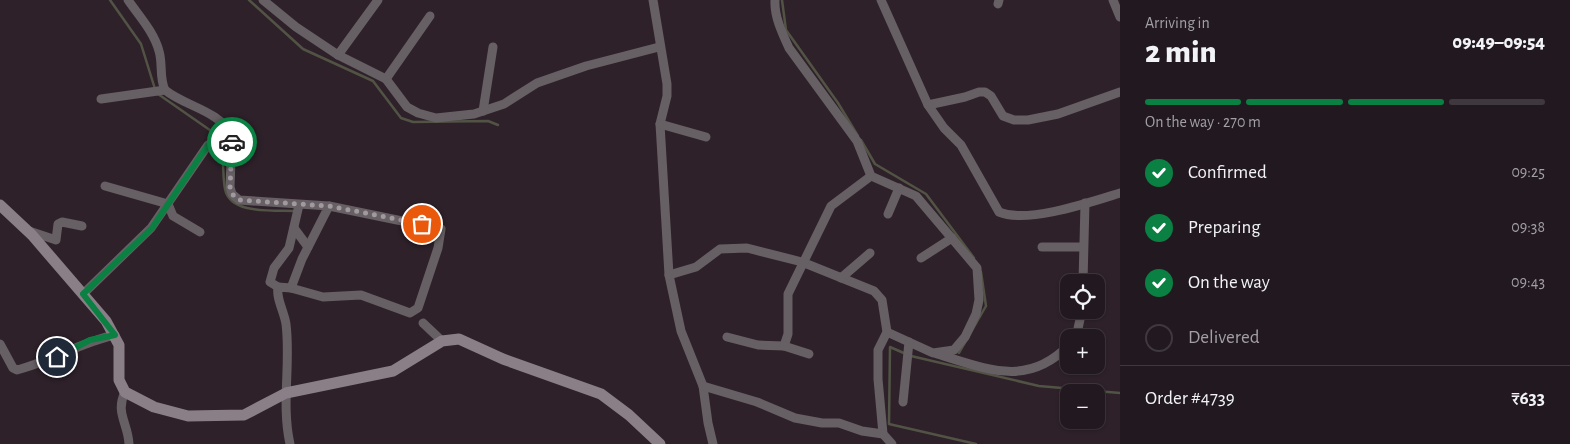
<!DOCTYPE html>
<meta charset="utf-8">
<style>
body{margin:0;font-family:"Alegreya Sans",sans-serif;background:#2e262d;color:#f1f3f6;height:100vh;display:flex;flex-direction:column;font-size:19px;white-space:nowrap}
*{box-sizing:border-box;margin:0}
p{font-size:16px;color:#a2a0a5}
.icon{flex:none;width:28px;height:28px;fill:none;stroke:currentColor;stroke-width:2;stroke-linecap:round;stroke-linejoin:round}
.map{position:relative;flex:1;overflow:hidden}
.drawer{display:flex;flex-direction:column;background:#221920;width:450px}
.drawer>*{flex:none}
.controls{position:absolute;left:1060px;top:274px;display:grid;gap:10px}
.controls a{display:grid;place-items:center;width:45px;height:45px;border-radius:10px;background:#221920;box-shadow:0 1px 4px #0004,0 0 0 1px #3f383e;font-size:25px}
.pin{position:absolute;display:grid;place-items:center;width:42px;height:42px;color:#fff;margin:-21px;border:2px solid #fff;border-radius:50%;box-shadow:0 1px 5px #0007}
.courier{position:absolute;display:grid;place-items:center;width:50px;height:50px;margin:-25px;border:4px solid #0b8043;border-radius:50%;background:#fff;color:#222;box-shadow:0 1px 6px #0007}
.headline em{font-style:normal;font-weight:800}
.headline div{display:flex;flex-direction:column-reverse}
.headline{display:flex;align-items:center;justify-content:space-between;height:85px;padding:0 25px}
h1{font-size:32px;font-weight:800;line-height:38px}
.bar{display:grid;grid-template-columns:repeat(4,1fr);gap:8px 5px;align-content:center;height:60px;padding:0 25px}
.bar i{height:6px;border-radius:4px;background:#3f383e}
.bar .selected{background:#0b8043}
.bar p{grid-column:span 4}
.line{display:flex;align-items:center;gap:12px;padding:0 25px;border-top:1px solid #3f383e}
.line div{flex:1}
ol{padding:0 25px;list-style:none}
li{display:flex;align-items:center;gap:15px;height:55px}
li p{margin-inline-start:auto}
li .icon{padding:5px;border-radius:50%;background:#0b8043;color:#fff;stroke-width:4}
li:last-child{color:#a2a0a5}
li i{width:28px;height:28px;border:2px solid #3f383e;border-radius:50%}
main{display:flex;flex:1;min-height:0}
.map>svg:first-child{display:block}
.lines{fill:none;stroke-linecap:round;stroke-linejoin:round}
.stream{stroke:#515344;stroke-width:2.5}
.minor{stroke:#665f63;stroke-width:9}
.secondary{stroke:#8a7f86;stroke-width:11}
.done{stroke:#a299a0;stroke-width:5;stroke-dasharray:0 9}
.route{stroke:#0b8043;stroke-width:6}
</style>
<main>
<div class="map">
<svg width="1120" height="444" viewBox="0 0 1120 444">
<rect width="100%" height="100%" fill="#2e212a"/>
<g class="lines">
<!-- stream -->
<g class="stream">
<path d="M 110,0 L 141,44 L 155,89"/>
<path d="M 249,0 L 303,49 L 373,81 L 401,118 L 413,122 L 488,121 L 498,125"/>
<path d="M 782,0 L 786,30 L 838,103 L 858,136"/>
<path d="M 158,94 L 217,135"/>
<path d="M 861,140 L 875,164 L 926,194 L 974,258"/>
<path d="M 220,146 C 225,162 222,174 225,189 C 230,215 274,210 295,211"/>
<path d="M 959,353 L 986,306 L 981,272"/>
<path d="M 906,354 L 890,347 L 889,424 L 976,444"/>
<path d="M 911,356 L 1039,386 L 1120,393"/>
</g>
<!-- minor -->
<g class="minor">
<path d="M 128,0 C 139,16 154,32 159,51 C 163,64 159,78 165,90 C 186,107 219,110 232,136 L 230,187 L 232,194 L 239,200 L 329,206 L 302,259 L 291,288 L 278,287 C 276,299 284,311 286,324 C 291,364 281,404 290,444"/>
<path d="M 263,0 L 296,27 L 338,55 L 386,79 L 407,107 L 418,113 L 436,118 L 474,114 L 504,104 L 537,83 L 586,66 L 659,47"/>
<path d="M 653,0 L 667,84 L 667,96 L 660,124 L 669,275 L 681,331 L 703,386 L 708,423 L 713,444"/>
<path d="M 775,0 C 774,16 782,33 789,48 L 857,141 L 871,176 L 916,196 L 977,268 L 979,300 L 976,314 L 965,337 L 954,350 L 933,353 L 887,332"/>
<path d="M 881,0 L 928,105 L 965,97 L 979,92 L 985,92 L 991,96 L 1003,116 L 1014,120 L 1028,120 L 1058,114 L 1120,92"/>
<path d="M 1113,0 L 1120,17"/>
<path d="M 998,4 L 999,0"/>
<path d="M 338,55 L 378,0"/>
<path d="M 386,79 L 430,16"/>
<path d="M 101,99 L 165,90"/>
<path d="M 928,105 L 944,128 L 961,145 L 999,212 C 1027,224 1091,202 1120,193"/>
<path d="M 483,111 L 493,47"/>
<path d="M 660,124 L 706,137"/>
<path d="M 105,186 L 168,204 L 173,216 L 200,232"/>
<path d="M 888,214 L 899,188"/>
<path d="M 294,228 L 308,247"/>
<path d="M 26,230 L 56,240 L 58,224 L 62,222 L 82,226"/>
<path d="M 1042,247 L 1083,247"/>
<path d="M 921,258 L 952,238"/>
<path d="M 669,275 L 696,267 L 720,249 L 747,248 L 802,262 L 874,291 L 882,300 L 887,332 L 878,350 L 878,379 L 883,434 L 892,444"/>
<path d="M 841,278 L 870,253"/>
<path d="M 1083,282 L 1085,203"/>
<path d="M 278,287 L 270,282 L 274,268 L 289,248 L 299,205"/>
<path d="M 291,288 L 323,297 L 361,295 L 410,313 L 418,308 L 438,248 L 441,229 L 329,206"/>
<path d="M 83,294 L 151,228 L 208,145 L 218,140 L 232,136"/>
<path d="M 423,323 L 442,341"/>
<path d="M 727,337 L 758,345 L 784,346 L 788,334 L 788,294 L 831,206 L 871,176"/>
<path d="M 1076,338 L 1082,310"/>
<path d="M 0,344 L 13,368 L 17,370 C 52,361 81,342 115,335"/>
<path d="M 784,346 L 809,354"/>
<path d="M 937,354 C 987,369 1027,388 1069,345"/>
<path d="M 703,386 L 757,402 L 795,418 L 822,423 L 839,423 L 862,431 L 883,434"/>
<path d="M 125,392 C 115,413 128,423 129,444"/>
<path d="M 903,402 L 909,342"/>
</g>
<!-- secondary -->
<path class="secondary" d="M 0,205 L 32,235 L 106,321 L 119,345 L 119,380 L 125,392 L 154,407 L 188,416 L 244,415 L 286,393 L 393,371 L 442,341 L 459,339 L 503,359 L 601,394 L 629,415 L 660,444"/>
</g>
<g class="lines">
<!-- done -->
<path class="done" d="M 232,142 L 230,188 L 232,194 L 239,200 L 329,206 L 422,224"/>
<!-- route -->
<path class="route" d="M 57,357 L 90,340 L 115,335 L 83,294 L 152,228 L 208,145 L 218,140 L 232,136 L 232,142"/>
</g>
</svg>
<div class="controls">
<a><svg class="icon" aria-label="locate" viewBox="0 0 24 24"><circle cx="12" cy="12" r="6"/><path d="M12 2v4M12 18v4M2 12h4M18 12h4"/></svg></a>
<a>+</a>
<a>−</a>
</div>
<div class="pin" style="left:422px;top:224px;background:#ea580c"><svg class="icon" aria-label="bag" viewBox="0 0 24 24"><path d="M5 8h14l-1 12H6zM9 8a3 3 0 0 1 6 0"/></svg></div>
<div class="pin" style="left:57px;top:357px;background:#1f2937"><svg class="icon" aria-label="home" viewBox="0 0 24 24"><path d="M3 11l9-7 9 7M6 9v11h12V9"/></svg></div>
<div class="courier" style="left:232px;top:142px"><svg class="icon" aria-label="car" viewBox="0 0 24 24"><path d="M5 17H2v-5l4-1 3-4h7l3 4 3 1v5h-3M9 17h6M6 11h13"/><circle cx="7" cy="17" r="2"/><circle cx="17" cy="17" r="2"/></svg></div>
</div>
<section class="drawer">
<div class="headline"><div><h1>2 min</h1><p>Arriving in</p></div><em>09:49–09:54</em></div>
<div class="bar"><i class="selected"></i><i class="selected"></i><i class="selected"></i><i></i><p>On the way · 270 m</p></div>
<ol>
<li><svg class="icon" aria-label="check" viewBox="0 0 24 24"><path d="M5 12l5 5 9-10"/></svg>Confirmed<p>09:25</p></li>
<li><svg class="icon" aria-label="check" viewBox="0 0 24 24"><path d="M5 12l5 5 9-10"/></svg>Preparing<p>09:38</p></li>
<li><svg class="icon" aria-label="check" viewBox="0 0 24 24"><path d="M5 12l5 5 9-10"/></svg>On the way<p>09:43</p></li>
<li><i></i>Delivered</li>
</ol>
<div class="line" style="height:65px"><div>Order #4739</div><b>₹633</b></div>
</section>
</main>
